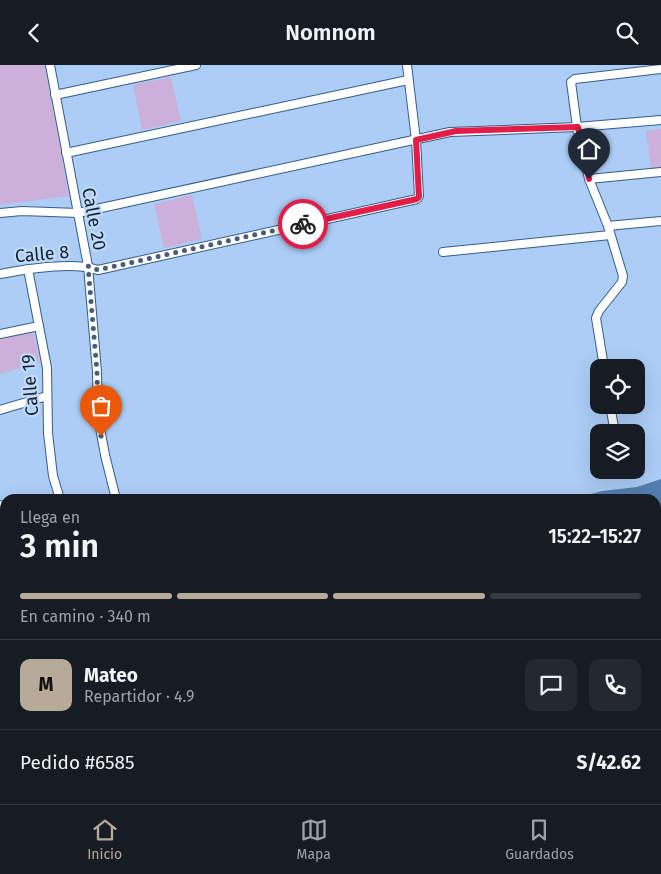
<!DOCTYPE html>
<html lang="es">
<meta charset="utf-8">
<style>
body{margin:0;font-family:"Fira Sans",sans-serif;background:#242831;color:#f1f3f6;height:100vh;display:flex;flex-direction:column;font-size:19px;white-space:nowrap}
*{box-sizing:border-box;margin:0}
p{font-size:16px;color:#9ea1a6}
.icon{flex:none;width:28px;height:28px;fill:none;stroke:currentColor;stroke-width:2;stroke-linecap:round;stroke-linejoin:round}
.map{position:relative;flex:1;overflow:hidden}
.panel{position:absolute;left:0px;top:429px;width:661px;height:311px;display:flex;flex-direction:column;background:#171b24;border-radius:15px 15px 0 0;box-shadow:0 5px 20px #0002}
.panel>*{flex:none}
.buttons{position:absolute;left:590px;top:294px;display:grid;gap:10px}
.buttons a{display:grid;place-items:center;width:55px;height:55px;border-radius:10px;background:#171b24;box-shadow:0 5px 20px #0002;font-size:25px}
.pin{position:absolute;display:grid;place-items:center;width:42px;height:42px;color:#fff;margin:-51px -21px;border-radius:50% 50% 50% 0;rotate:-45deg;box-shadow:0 0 5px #0007}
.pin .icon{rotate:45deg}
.courier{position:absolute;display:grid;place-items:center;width:50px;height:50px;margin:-25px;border:4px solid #e11d48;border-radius:50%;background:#fff;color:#222;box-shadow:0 1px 6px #0007}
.head em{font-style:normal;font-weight:600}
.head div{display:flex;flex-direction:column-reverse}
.head{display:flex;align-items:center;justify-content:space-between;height:85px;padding:0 20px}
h1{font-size:32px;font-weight:600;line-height:38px}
.bar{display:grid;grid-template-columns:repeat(4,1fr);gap:8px 5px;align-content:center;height:60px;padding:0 20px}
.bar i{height:6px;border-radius:4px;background:#363941}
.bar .selected{background:#b6aa98}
.bar p{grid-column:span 4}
.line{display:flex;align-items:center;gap:12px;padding:0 20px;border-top:1px solid #363941}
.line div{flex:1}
.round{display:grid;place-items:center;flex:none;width:52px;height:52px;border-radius:10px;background:#242831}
header{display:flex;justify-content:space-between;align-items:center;height:65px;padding:0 20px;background:#171b24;font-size:22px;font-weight:600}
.menu{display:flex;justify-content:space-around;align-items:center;height:70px;border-top:1px solid #363941;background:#171b24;font-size:14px;color:#9ea1a6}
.menu a{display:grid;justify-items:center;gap:2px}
.menu .selected{color:#b6aa98}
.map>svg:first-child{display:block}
.green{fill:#cbb1d9}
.water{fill:#547fb2}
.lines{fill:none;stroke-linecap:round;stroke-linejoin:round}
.stream{stroke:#547fb2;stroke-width:2.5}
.street-casing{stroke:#365c88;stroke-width:10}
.street{stroke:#fff;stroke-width:8}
.done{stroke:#475d78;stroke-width:5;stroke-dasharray:0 9}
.route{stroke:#e11d48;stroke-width:6}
.labels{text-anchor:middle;stroke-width:4.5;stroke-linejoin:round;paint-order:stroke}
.street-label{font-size:18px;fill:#112134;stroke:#c0daf8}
</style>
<header><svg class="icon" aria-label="back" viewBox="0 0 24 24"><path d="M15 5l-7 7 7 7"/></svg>Nomnom<svg class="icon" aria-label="search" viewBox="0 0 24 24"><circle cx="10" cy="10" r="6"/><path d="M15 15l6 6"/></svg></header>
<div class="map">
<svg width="661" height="739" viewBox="0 0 661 739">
<rect width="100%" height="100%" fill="#accdf6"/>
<!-- green -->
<g class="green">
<path d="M 0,0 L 45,0 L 69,131 L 0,140 Z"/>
<path d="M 171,12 L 181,56 L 142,65 L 133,20 Z"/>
<path d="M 661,64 L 661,103 L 651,104 L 646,66 Z"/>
<path d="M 192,130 L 202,174 L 164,183 L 154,139 Z"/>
<path d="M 31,266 L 34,269 L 40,298 L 0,309 L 0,272 Z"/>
</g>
<!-- water -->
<g class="water">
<path d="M 661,414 L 661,481 L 656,481 L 656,434 L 573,434 L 602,426 L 637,422 Z"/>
<path d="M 5,577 L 5,632 L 0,634 L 0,578 Z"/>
</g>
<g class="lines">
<!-- stream -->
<g class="stream">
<path d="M 656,528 L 661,527"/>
<path d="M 354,735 L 355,739"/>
</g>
<defs>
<g id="street">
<path d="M 50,0 L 88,201 L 97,307 L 98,352 L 105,390 L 116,434"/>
<path d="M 55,30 L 196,0"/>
<path d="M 66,88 L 408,15"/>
<path d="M 589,114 L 661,107"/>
<path d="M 0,148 L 22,146 L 78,148 L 450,67 L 577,62 L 661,55"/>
<path d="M 608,161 L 661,156"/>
<path d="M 443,187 L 610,170"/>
<path d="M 28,204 L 47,303 L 48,368 L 53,411 L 60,434"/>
<path d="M 0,209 C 26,204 74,196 98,205 L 417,134 L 419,131 L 416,75 L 407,0"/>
<path d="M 0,269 L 39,261"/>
<path d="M 604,302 L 596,253 L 599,246 L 622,217 L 623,211 L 608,161 L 589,114 L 577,62 L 571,17 L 575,14 L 661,4"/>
<path d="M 610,340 L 615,368"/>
<path d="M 0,345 L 47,331"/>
<path d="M 0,440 L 5,456"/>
<path d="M 656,503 L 661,501"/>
<path d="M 0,519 L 5,518"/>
<path d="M 0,564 L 5,563"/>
<path d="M 0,657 L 5,655"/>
<path d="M 0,729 L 1,733"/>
<path d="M 349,735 L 350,739"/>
</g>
</defs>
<!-- street casing -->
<use href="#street" class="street-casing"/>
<!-- street -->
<use href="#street" class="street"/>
</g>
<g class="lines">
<!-- done -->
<path class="done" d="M 101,371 L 98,352 L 97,307 L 88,201 L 98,205 L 303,159"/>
<!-- route -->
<path class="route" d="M 303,159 L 417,134 L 419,132 L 416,75 L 456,66 L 578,62 L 589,114"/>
</g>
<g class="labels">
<!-- street labels -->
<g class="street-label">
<text transform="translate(94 154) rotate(79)" y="6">Calle 20</text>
<text transform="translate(42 189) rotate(-5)" y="6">Calle 8</text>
<text transform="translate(30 320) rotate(-94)" y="6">Calle 19</text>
</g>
</g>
</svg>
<div class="buttons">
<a><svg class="icon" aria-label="locate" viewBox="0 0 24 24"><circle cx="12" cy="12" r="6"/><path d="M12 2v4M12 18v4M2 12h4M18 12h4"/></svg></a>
<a><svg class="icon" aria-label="layers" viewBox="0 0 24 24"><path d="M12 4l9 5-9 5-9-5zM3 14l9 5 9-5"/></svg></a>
</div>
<div class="pin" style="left:101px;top:371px;background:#ea580c"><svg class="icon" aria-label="bag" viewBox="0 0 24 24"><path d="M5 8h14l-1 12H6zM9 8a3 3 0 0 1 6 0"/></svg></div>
<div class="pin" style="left:589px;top:114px;background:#1f2937"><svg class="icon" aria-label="home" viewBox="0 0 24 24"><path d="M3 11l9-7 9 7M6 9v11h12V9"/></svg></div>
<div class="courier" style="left:303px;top:159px"><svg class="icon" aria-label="bike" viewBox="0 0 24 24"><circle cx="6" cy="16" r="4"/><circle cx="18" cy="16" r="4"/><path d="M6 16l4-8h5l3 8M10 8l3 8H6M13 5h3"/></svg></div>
<section class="panel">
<div class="head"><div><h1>3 min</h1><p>Llega en</p></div><em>15:22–15:27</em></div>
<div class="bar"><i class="selected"></i><i class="selected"></i><i class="selected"></i><i></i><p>En camino · 340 m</p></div>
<div class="line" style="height:90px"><b class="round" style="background:#b6aa98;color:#111">M</b><div><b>Mateo</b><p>Repartidor · 4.9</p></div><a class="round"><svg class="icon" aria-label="chat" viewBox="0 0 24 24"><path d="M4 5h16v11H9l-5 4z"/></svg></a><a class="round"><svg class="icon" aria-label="phone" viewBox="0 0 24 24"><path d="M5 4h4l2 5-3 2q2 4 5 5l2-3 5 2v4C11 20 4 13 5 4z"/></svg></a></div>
<div class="line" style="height:65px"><div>Pedido #6585</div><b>S/42.62</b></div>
</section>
</div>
<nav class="menu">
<a class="selected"><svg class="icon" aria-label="home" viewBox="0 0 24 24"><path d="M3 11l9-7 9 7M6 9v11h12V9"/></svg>Inicio</a>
<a><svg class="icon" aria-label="map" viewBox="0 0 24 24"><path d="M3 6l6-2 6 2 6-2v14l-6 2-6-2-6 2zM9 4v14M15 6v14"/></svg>Mapa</a>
<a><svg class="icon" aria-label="saved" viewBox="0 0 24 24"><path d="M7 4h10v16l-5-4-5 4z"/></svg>Guardados</a>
</nav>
